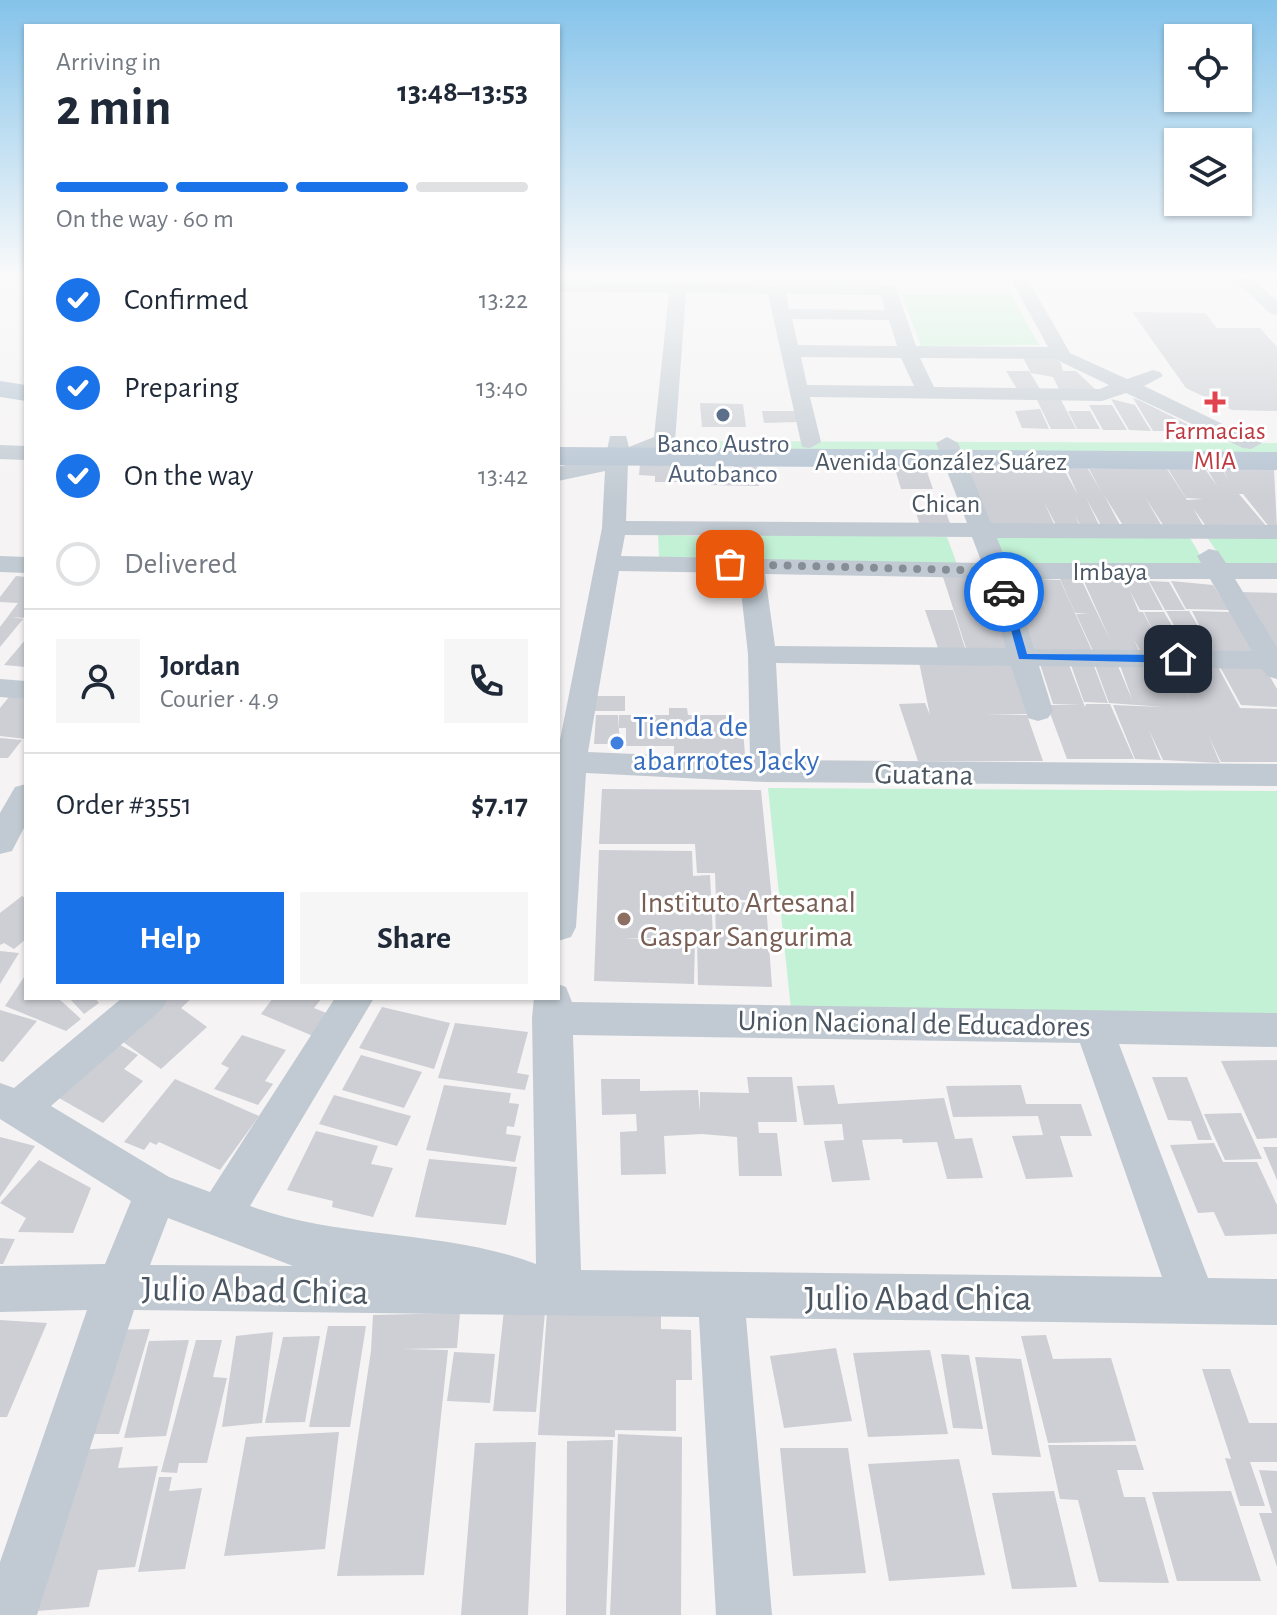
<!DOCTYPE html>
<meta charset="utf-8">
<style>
body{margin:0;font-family:"Alegreya Sans",sans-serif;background:#f6f6f7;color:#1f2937;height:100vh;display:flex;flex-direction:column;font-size:30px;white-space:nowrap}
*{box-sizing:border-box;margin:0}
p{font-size:26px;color:#747a83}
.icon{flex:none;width:44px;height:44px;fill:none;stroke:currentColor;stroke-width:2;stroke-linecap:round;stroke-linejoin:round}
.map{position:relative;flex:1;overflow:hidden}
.drawer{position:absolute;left:24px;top:24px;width:536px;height:976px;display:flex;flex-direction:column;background:#fff;border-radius:0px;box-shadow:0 2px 6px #0004}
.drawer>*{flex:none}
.fabs{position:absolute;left:1164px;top:24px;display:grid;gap:16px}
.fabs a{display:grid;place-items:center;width:88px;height:88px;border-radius:0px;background:#fff;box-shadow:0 2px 6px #0004;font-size:40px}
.pin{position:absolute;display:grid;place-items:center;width:68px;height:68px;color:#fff;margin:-34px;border-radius:16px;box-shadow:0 4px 12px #0006}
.courier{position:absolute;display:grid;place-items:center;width:80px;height:80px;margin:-40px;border:6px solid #1a73e8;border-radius:50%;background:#fff;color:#222;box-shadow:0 2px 10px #0007}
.head em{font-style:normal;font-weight:700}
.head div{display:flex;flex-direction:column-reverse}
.head{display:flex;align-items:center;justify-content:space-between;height:136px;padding:0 32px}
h1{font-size:52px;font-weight:700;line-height:60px}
.bar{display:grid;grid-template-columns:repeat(4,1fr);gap:12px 8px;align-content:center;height:96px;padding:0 32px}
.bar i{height:10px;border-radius:6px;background:#e0e1e3}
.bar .active{background:#1a73e8}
.bar p{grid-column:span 4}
.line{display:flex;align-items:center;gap:20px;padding:0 32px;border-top:2px solid #e0e1e3}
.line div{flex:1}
.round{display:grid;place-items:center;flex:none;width:84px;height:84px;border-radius:0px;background:#f6f6f7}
ol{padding:0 32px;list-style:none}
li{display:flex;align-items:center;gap:24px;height:88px}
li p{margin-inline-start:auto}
li .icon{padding:8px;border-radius:50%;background:#1a73e8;color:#fff;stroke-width:4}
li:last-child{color:#747a83}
li i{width:44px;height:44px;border:4px solid #e0e1e3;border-radius:50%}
.primary-button{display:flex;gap:16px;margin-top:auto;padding:16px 32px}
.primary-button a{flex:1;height:92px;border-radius:0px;background:#1a73e8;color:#fff;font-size:32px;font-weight:700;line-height:92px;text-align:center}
.primary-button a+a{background:#f6f6f7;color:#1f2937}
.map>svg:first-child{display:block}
.green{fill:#c3f1d5}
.building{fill:#cdcfd5}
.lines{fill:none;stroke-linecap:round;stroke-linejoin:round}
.minor{fill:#c1cad2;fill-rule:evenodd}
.major{fill:#b3c2d1;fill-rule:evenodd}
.route{fill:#1a73e8}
.done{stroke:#868d94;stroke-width:8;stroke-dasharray:0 14.4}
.health-dot{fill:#e0444e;stroke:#fff;stroke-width:3}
.service-dot{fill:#5c6f8a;stroke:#fff;stroke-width:3}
.shop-dot{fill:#3f7fe0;stroke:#fff;stroke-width:3}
.education-dot{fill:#8d6e63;stroke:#fff;stroke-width:3}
.labels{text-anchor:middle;stroke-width:6;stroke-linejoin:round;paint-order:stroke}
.far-health-label{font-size:26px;fill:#be3a42;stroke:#fff}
.far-service-label{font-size:26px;fill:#4e5e75;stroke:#fff}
.far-street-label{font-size:26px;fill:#4a5661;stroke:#fff}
.shop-label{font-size:30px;fill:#366cbe;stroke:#fff;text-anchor:start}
.street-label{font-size:30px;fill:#4a5661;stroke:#fff}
.education-label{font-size:30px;fill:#785e54;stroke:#fff;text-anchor:start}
.near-street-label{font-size:36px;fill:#4a5661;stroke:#fff}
</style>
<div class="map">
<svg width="1277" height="1615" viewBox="0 0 1277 1615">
<rect width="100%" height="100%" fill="#f5f3f3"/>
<!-- green -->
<g class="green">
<path d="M 558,276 L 667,276 L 664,290 L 558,285 Z"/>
<path d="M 1010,292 L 1039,345 L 921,346 L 901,293 Z"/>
<path d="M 686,441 L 1277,443 L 1277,461 L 685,458 Z"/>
<path d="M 761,534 L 947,537 L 957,564 L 762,562 Z"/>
<path d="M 658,535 L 740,537 L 741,558 L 659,557 Z"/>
<path d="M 990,535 L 1189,536 L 1208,569 L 1003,567 Z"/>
<path d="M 1207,537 L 1277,538 L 1277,564 L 1225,564 Z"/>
<path d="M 768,788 L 1277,791 L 1277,1014 L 791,1010 Z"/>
</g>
<!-- building -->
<g class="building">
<path d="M 690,276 L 880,276 L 881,287 L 690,279 Z"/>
<path d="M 1132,312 L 1205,313 L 1217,328 L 1260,328 L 1277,347 L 1277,411 L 1232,410 L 1186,388 Z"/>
<path d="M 1021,354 L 1048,354 L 1061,363 L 1063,371 L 1076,371 L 1096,390 L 1059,389 L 1053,377 L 1031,373 Z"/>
<path d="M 1006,371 L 1029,371 L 1040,389 L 1017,389 Z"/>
<path d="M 1133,398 L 1139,400 L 1195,428 L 1185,431 L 1153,431 Z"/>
<path d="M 1111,399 L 1135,405 L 1151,431 L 1129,430 Z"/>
<path d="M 1037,400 L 1061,400 L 1076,429 L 1051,429 Z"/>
<path d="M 700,403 L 743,404 L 746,427 L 702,427 Z"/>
<path d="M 1089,405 L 1112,405 L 1127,430 L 1103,430 Z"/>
<path d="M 1040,409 L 1049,429 L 1022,428 L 1015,411 Z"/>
<path d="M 762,411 L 795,411 L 798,422 L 764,423 Z"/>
<path d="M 1068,411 L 1090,411 L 1100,429 L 1077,429 Z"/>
<path d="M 640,464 L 677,465 L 678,482 L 655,482 L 655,476 L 639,475 Z"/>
<path d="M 734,465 L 757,465 L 759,486 L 708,485 L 708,472 L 734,473 Z"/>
<path d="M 960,466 L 1063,468 L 1078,495 L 1066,468 L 1088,469 L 1102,493 L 1089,469 L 1167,469 L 1187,500 L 1203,499 L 1186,498 L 1168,469 L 1205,469 L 1217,486 L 1207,469 L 1222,469 L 1228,479 L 1223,469 L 1274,470 L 1277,528 L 1270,528 L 1243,494 L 1239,494 L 1268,528 L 1208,529 L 1193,508 L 1205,529 L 1165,528 L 1145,497 L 1163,528 L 1124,527 L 1104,495 L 1121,527 L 1102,527 L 1086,498 L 1100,527 L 1081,527 L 1075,515 L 1080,527 L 1057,527 L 1044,502 L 1055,526 L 989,526 Z"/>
<path d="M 895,469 L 926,469 L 933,489 L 901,489 Z"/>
<path d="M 915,510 L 945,510 L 951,526 L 920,525 Z"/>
<path d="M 16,576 L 26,577 L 26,614 L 23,618 L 12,617 L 23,619 L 0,647 L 0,627 L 18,603 L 0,602 L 0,597 Z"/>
<path d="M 943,577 L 982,577 L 1010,651 L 967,651 Z"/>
<path d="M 1035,579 L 1046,610 L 1037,579 L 1060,580 L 1093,653 L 1029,652 L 1012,610 L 1029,609 L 1012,608 L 1003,580 Z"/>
<path d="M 1060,579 L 1081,579 L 1111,642 L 1083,579 L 1148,581 L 1163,610 L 1140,610 L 1130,591 L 1139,612 L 1143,612 L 1157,639 L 1144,612 L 1164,612 L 1188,654 L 1141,652 L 1134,640 L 1140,653 L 1094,653 L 1076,614 L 1089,613 L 1075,613 Z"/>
<path d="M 1149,581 L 1169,582 L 1185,610 L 1165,610 Z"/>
<path d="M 1171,581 L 1213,585 L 1229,610 L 1186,609 Z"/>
<path d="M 1238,592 L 1277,593 L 1277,652 Z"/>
<path d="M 925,610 L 953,610 L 966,651 L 939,651 Z"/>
<path d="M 1166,611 L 1189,611 L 1206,639 L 1192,611 L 1230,612 L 1254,652 L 1190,654 Z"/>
<path d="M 26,639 L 26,667 L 4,665 Z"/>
<path d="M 919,662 L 1012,666 L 1027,714 L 984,714 L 1027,715 L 1043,761 L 918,761 L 899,704 L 925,703 L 930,715 Z"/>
<path d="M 1040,664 L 1069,665 L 1085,707 L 1086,704 L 1110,704 L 1134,759 L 1067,759 L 1047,705 L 1080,705 L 1053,704 Z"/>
<path d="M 1071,665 L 1094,666 L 1108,703 L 1084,702 Z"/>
<path d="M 1095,665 L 1118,666 L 1133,702 L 1120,665 L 1174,667 L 1190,700 L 1175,665 L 1218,667 L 1240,708 L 1277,709 L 1277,762 L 1221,762 L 1209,737 L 1220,763 L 1163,760 L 1149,730 L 1161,760 L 1135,759 L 1113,705 L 1164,707 L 1109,703 Z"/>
<path d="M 1219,665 L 1264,666 L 1277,689 L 1277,707 L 1241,705 Z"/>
<path d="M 586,696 L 625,696 L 625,711 L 585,711 Z"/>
<path d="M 9,697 L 26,699 L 26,739 L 0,736 L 0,708 Z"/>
<path d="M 669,708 L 687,708 L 688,715 L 726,715 L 727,730 L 743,730 L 745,755 L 674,756 L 674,746 L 626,746 L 626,728 L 619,728 L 619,715 L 669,715 Z"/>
<path d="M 596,715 L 618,715 L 620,744 L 594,744 Z"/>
<path d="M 0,738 L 22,740 L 8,758 L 0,758 Z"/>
<path d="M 602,789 L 761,790 L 772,900 L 716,900 L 715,873 L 697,873 L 695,844 L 599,844 Z"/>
<path d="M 599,850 L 692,851 L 693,876 L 710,875 L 713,938 L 623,938 L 695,941 L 694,984 L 594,981 Z"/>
<path d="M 22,896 L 26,898 L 26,939 L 14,949 L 4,943 L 0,945 L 0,913 Z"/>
<path d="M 715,902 L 766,903 L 772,987 L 698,985 L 697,940 L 716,940 Z"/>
<path d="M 0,951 L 19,953 L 0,984 Z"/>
<path d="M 26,974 L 26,998 L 58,998 L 81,1019 L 66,1031 L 5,1006 Z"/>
<path d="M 69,998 L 95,998 L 99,1003 L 84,1014 Z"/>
<path d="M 155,998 L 192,998 L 181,1008 L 207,1027 L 161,1069 L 119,1039 Z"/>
<path d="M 273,998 L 322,998 L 314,1008 L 336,1017 L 320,1039 L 261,1014 Z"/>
<path d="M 382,1007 L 450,1023 L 434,1069 L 359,1048 Z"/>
<path d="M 0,1010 L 37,1021 L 3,1062 L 0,1061 Z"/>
<path d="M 455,1023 L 528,1032 L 517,1073 L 529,1075 L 525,1090 L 438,1078 Z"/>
<path d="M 242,1035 L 286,1050 L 265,1081 L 273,1084 L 258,1105 L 214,1089 L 229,1068 L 221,1064 Z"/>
<path d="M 108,1038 L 138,1055 L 124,1069 L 143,1081 L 103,1123 L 52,1094 Z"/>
<path d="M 361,1055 L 422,1072 L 404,1108 L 342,1090 Z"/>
<path d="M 1277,1060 L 1277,1138 L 1257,1139 L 1221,1061 Z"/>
<path d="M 747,1077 L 792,1077 L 797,1122 L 758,1122 L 759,1133 L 777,1133 L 782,1176 L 739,1176 L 737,1137 L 702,1134 L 664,1136 L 666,1174 L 621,1175 L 620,1132 L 637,1131 L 636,1114 L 602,1115 L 601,1079 L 640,1079 L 640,1091 L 698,1090 L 700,1112 L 700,1092 L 749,1093 Z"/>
<path d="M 1152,1077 L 1187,1077 L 1212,1140 L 1198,1140 L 1191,1121 L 1168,1120 Z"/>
<path d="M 175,1079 L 259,1116 L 220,1170 L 159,1142 L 156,1145 L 150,1142 L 144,1150 L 124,1142 Z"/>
<path d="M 444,1085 L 511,1093 L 509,1103 L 519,1104 L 514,1127 L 507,1126 L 506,1134 L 521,1136 L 515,1162 L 426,1150 Z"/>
<path d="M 834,1085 L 838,1104 L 944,1098 L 955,1139 L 972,1138 L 983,1178 L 947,1179 L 937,1142 L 903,1143 L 902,1139 L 862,1140 L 870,1180 L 832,1182 L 824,1141 L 844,1140 L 842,1124 L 804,1125 L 797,1086 Z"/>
<path d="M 1021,1085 L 1026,1104 L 1081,1104 L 1092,1136 L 1060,1136 L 1073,1177 L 1026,1179 L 1012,1136 L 1043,1135 L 1038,1116 L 953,1117 L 946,1086 Z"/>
<path d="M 334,1095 L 411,1116 L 397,1146 L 319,1124 Z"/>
<path d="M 1241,1113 L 1262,1159 L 1225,1160 L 1204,1114 Z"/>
<path d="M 316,1131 L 378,1146 L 371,1164 L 393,1168 L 373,1217 L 332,1207 L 333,1201 L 287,1190 Z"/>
<path d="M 0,1137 L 35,1146 L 0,1197 Z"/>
<path d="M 1214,1143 L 1223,1162 L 1257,1162 L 1277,1205 L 1277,1234 L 1225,1236 L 1214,1212 L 1198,1213 L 1170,1145 Z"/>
<path d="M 1263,1147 L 1277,1147 L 1277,1180 Z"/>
<path d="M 429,1159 L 517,1167 L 506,1225 L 415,1217 Z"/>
<path d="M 39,1160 L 91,1188 L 73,1233 L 18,1232 L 26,1218 L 0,1203 Z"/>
<path d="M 0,1238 L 15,1239 L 3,1264 L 0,1264 Z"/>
<path d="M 504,1310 L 545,1312 L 536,1412 L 493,1411 Z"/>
<path d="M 547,1312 L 661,1314 L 661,1329 L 691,1330 L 692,1380 L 676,1380 L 676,1431 L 615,1430 L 615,1437 L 538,1435 Z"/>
<path d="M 460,1313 L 457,1348 L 402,1349 L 448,1350 L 424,1575 L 337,1576 L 371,1351 L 373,1315 Z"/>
<path d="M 0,1320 L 47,1323 L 7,1417 L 0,1417 Z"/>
<path d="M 328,1326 L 366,1326 L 350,1427 L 309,1427 Z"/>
<path d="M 150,1329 L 119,1434 L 77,1434 L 110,1330 Z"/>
<path d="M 273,1332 L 262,1423 L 222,1427 L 236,1336 Z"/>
<path d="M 1046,1335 L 1053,1359 L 1111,1358 L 1136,1441 L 1048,1443 L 1021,1336 Z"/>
<path d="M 320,1336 L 305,1422 L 265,1423 L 283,1337 Z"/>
<path d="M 189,1340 L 166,1436 L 124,1438 L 149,1341 Z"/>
<path d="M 196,1340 L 222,1340 L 213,1377 L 227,1378 L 207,1463 L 179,1463 L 177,1473 L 161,1472 Z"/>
<path d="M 836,1348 L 852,1421 L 784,1428 L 770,1356 Z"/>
<path d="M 930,1350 L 948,1434 L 868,1437 L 853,1353 Z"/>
<path d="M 454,1352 L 495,1354 L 490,1403 L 447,1401 Z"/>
<path d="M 941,1354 L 969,1355 L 983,1429 L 953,1428 Z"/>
<path d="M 975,1357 L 1021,1359 L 1041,1457 L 992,1455 Z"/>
<path d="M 1202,1369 L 1230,1369 L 1249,1423 L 1277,1423 L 1277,1462 L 1250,1462 L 1265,1506 L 1240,1506 L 1225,1458 L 1231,1459 Z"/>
<path d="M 339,1432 L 325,1549 L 224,1556 L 246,1437 Z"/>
<path d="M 618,1434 L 682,1437 L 681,1615 L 610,1615 Z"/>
<path d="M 613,1440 L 606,1615 L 566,1615 L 567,1441 Z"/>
<path d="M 536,1442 L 528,1615 L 461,1615 L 475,1443 Z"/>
<path d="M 1048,1445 L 1136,1445 L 1144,1470 L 1117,1470 L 1124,1497 L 1145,1497 L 1169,1583 L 1099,1582 L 1078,1500 L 1060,1499 Z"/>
<path d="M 123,1447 L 118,1468 L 158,1466 L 135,1567 L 98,1570 L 89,1607 L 36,1611 L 79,1450 Z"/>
<path d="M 780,1448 L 848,1448 L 866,1573 L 793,1576 Z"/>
<path d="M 959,1459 L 985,1575 L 889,1581 L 868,1464 Z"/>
<path d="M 1259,1470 L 1277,1471 L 1277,1567 L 1259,1513 L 1272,1513 Z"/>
<path d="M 159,1477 L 172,1477 L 169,1491 L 202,1488 L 185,1569 L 138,1572 Z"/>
<path d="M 1054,1491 L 1077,1587 L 1012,1589 L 992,1493 Z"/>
<path d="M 1231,1491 L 1261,1581 L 1177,1581 L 1152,1492 Z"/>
</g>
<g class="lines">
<!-- minor -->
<g class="minor">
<path d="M 10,276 L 26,276 L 26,284 Z"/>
<path d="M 1009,276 L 1026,276 L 1070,353 L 1127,379 L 1153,370 L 1160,372 L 1163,376 L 1144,386 L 1262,443 L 1251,449 L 1243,448 L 1126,393 L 1102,401 L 810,397 L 821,442 L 810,448 L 802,447 L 768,294 L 686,293 L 675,441 L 672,446 L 628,462 L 626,521 L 967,523 L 936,443 L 947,437 L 958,443 L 991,523 L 1277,525 L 1277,539 L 997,538 L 1007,563 L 1201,563 L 1197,556 L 1209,549 L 1218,551 L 1226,563 L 1277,563 L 1277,579 L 1235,579 L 1277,647 L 1277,679 L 1267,676 L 1262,669 L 1039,666 L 1053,711 L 1048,718 L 1038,721 L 1028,718 L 1011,666 L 776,663 L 781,760 L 1277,764 L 1277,786 L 766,782 L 586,773 L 576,927 L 571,937 L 558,941 L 558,750 L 602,528 L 605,471 L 558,481 L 558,467 L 606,455 L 610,436 L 626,436 L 629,447 L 654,437 L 669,293 L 558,292 L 558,282 L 888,285 L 897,290 L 916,346 L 1048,347 ZM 786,294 L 881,295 L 885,310 L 789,309 ZM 792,319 L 889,320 L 897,346 L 798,345 ZM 801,357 L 901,358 L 914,386 L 807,385 ZM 920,358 L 1055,359 L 1109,385 L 1100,389 L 934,387 ZM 625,535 L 972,537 L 982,563 L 763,559 L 758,543 L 749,541 L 737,548 L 738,558 L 621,556 ZM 619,571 L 739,573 L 748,654 L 750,759 L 588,752 ZM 765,574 L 987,578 L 1006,648 L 775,646 ZM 1013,579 L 1210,579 L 1252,651 L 1034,649 Z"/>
<path d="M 1230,276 L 1248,276 L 1277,301 L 1277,315 L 1271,314 Z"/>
<path d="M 0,445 L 26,446 L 26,460 L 0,459 Z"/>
<path d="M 0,556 L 26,557 L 26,573 L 0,572 Z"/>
<path d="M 0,679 L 26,681 L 26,699 L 0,697 Z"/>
<path d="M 26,784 L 26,824 L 12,851 L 0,854 L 0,813 L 15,787 Z"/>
<path d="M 558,984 L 566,987 L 572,1002 L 1277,1013 L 1277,1047 L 1119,1044 L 1208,1278 L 1277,1279 L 1277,1325 L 746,1318 L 772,1615 L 716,1615 L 699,1317 L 134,1310 L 37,1615 L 0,1615 L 0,1562 L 87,1310 L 0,1312 L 0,1266 L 105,1264 L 131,1201 L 0,1119 L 0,1083 L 14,1088 L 122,998 L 168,998 L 162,1009 L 51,1106 L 169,1177 L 210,1192 L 335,998 L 374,998 L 250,1206 C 342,1240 444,1229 536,1264 L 532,1018 L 534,998 L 558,998 ZM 573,1035 L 1080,1043 L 1162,1277 L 581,1270 ZM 168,1218 L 293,1266 L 294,1266 L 150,1265 Z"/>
</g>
<!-- major -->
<g class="major">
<path d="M 0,381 L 26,385 L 26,401 L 0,397 Z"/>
<path d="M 558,447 L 1277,452 L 1277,470 L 558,465 Z"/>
</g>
</g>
<!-- sky -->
<linearGradient id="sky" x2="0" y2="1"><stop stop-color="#85c3ea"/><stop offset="0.55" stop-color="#fafafa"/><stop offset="1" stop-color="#fafafa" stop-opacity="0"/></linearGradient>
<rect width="1277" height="502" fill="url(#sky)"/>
<!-- route -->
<path class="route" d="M 1000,590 L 1009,592 L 1027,654 L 1178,655 L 1184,659 L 1178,663 L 1019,659 Z"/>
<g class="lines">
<!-- done -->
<path class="done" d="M 730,564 L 998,571 L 1004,592"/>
</g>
<!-- markers -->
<path class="health-dot" d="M1211 390h8v8h8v8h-8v8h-8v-8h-8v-8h8z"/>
<circle class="service-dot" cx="723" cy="415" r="8"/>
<circle class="shop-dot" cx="617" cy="743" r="8"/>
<circle class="education-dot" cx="624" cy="919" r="8"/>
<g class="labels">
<!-- far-health labels -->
<g class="far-health-label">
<text x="1215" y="439">Farmacias<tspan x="1215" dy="30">MIA</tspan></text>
</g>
<!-- far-service labels -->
<g class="far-service-label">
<text x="723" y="452">Banco Austro<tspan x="723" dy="30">Autobanco</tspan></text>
</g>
<!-- far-street labels -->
<g class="far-street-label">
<text x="941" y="470">Avenida González Suárez</text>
<text x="946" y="512">Chican</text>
<text x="1110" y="580">Imbaya</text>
</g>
<!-- shop labels -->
<g class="shop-label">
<text x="633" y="736">Tienda de<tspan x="633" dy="34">abarrrotes Jacky</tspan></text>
</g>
<!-- street labels -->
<g class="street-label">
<text transform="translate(924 774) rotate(1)" y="10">Guatana</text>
<text transform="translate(914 1023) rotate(1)" y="10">Union Nacional de Educadores</text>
</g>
<!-- education labels -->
<g class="education-label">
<text x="640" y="912">Instituto Artesanal<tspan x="640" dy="34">Gaspar Sangurima</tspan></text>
</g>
<!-- near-street labels -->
<g class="near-street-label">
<text transform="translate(255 1289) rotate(1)" y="13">Julio Abad Chica</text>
<text x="918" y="1310">Julio Abad Chica</text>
</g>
</g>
</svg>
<div class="fabs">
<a><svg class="icon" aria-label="locate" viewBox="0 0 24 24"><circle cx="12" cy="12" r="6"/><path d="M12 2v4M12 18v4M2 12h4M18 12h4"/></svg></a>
<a><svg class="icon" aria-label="layers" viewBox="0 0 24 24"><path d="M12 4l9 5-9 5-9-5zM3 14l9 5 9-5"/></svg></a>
</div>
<div class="pin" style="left:730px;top:564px;background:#ea580c"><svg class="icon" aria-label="bag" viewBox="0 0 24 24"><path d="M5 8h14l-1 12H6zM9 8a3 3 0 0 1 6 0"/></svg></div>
<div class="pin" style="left:1178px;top:659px;background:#1f2937"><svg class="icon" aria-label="home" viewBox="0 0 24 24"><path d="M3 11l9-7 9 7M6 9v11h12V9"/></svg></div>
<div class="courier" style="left:1004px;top:592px"><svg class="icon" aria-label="car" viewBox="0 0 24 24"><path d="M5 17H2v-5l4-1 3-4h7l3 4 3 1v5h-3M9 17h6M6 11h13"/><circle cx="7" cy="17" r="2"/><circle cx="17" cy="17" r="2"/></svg></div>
<section class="drawer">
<div class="head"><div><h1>2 min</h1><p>Arriving in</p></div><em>13:48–13:53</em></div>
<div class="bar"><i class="active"></i><i class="active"></i><i class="active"></i><i></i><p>On the way · 60 m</p></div>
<ol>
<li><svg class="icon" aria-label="check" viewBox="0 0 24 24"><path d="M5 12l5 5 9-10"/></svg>Confirmed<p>13:22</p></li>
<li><svg class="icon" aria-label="check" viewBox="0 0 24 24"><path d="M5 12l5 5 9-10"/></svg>Preparing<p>13:40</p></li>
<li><svg class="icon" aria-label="check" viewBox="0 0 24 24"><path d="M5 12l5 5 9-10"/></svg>On the way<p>13:42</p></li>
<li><i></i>Delivered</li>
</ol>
<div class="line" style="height:144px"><a class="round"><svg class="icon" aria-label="person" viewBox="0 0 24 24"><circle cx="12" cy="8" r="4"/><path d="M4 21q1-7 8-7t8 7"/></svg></a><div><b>Jordan</b><p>Courier · 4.9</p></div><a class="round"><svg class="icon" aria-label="phone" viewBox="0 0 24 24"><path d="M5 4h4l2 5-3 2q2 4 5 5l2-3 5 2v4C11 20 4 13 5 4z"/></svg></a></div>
<div class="line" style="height:104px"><div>Order #3551</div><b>$7.17</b></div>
<div class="primary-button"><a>Help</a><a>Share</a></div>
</section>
</div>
